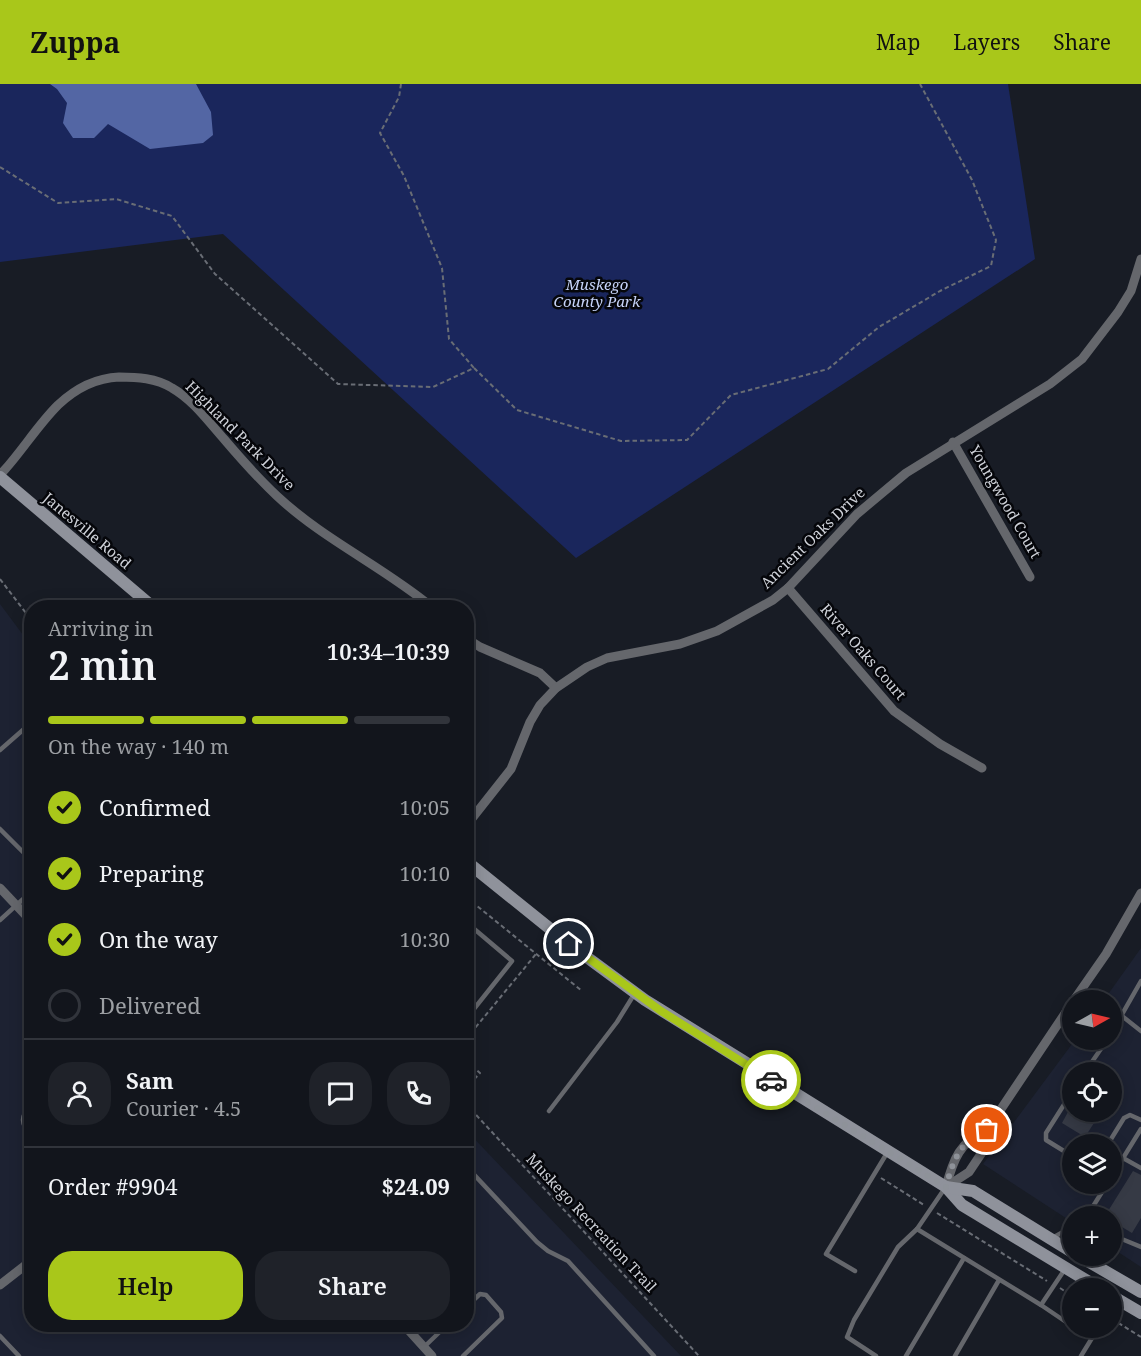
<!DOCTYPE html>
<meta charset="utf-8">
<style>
body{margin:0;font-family:"Noto Serif",serif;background:#1f2229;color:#f1f3f6;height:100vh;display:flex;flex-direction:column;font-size:22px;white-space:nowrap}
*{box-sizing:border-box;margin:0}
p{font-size:20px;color:#9c9fa3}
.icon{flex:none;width:33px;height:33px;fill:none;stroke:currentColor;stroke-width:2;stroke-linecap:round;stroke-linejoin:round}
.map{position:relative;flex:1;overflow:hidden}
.side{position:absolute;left:24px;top:516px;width:450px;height:732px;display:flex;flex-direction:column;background:#12151c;border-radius:24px;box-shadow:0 3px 15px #0003,0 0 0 2px #31343b}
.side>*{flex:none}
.needle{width:39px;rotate:82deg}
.controls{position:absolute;left:1062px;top:906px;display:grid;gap:12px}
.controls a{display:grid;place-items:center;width:60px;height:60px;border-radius:50%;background:#12151c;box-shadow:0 3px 15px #0003,0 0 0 2px #31343b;font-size:30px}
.pin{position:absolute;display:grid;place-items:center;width:51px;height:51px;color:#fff;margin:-26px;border:3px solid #fff;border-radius:50%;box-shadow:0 2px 6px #0007}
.courier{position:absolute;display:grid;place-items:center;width:60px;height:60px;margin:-30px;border:4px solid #a9c71a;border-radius:50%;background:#fff;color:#222;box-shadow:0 2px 8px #0007}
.head em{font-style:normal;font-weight:600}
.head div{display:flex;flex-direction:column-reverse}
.head{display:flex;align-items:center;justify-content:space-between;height:102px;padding:0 24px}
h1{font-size:39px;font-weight:600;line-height:45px}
.bar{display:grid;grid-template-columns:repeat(4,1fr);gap:9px 6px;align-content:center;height:72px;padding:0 24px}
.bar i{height:8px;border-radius:4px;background:#31343b}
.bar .on{background:#a9c71a}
.bar p{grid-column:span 4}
.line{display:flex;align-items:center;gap:15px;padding:0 24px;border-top:2px solid #31343b}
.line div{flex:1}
.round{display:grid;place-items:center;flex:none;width:63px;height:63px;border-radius:24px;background:#1f2229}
ol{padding:0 24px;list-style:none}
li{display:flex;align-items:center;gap:18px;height:66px}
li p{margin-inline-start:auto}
li .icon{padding:6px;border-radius:50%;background:#a9c71a;color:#111;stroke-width:4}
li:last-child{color:#9c9fa3}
li i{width:33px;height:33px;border:3px solid #31343b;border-radius:50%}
.primary-button{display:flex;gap:12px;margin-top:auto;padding:12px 24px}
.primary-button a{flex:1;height:69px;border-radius:24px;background:#a9c71a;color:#111;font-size:24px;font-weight:600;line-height:69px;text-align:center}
.primary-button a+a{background:#1f2229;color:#f1f3f6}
header{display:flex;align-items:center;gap:36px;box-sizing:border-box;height:84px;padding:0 30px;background:#a9c71a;color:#111}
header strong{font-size:28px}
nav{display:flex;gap:33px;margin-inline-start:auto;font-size:21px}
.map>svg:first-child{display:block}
.built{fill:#1d2232;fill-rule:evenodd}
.green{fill:#1a265c}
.water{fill:#5366a4}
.building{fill:#363a45}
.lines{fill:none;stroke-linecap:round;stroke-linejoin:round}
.path{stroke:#696d75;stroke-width:2;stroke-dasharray:4.5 3;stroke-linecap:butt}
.service{stroke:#65676c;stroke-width:4.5}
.minor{stroke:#65676c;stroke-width:9}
.secondary{stroke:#8f929b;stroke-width:12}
.done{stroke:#8e9299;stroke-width:6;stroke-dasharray:0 10.8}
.route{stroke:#a9c71a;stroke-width:8}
.labels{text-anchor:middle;stroke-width:5;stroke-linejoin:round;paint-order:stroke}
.park-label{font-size:15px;font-style:italic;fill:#c6d3f8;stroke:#05060a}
.street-label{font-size:15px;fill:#ced1d8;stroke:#05060a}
</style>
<header>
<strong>Zuppa</strong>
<nav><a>Map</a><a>Layers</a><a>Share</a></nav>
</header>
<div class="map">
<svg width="1141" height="1272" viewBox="0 0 1141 1272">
<rect width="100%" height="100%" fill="#181c25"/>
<!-- built -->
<g class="built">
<path d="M 0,520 L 32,563 L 32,1240 L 466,1240 L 467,1047 L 681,1272 L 0,1272 Z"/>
<path d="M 1141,864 L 1141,1183 L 1112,1164 L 1112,1132 L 1072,1132 L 1072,1138 L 983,1080 L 1075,956 L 1112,956 L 1112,916 L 1104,916 ZM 1072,988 L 1112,988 L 1112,1028 L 1072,1028 ZM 1072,1060 L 1112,1060 L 1112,1100 L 1072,1100 Z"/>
</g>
<!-- green -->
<path class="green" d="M 0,0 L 1008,0 L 1035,175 L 576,474 L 223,150 L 0,178 Z"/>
<!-- water -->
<path class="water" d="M 50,0 L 196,0 L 211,28 L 213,51 L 203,59 L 150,65 L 108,40 L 94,54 L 73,54 L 63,39 L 67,19 L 57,5 Z"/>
<!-- building -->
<g class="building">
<path d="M 1068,1028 L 1101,1028 L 1085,1053 L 1062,1039 Z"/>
<path d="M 1133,1087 L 1141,1091 L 1141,1134 L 1132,1149 L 1112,1137 L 1112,1132 L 1105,1132 Z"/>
</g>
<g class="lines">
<!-- path -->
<g class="path">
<path d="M 401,0 L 399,13 L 380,49 L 404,92 L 442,184 L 449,255 L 474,284"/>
<path d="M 0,83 L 58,119 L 116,115 L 172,132 L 215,190 L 338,300 L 433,303 L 474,284 L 517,326 L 621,357 L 687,356 L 731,311 L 828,285 L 879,243 L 940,207 L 991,182 L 996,156 L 972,96 L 920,0"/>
<path d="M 0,495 L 32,537"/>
<path d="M 466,813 L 582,907"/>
<path d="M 466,955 L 536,870"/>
<path d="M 466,977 L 480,989 L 466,1004"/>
<path d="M 466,1020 L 699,1272"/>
<path d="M 881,1094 L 924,1121"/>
<path d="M 937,1129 L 1047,1197"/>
<path d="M 1060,1204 L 1072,1212"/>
<path d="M 1112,1235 L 1141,1253"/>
</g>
<!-- service -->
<g class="service">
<path d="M 0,666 L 32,638"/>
<path d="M 0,745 L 32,777"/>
<path d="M 0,836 L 32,807"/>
<path d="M 466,838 L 512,877 L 466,935"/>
<path d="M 1076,913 L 1085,916"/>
<path d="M 1112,927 L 1122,932 L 1141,947"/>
<path d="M 1112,948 L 1141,897"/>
<path d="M 1085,988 L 1107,956"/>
<path d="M 1072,1008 L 1046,1049 L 1046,1056 L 1072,1072"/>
<path d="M 32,1019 C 20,1032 20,1040 32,1053"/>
<path d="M 549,1027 L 617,938 L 635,909"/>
<path d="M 1108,1060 L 1124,1034 L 1130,1031 L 1141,1036"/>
<path d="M 1123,1074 L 1141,1084"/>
<path d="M 466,1082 L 537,1158 L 548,1167 L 568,1177 L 654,1272"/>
<path d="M 1112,1092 L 1141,1045"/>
<path d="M 1087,1132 L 1107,1100"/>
<path d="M 917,1145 L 1041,1221"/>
<path d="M 1112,1151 L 1141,1163"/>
<path d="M 1054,1153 L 1072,1143"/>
<path d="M 1065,1185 L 1041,1221 L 1072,1242"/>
<path d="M 855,1187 L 826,1170 L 887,1069"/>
<path d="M 1075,1244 L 1092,1254 L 1081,1272"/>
<path d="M 0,1252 L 19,1272"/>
<path d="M 424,1263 L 448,1240"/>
<path d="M 463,1272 L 502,1234 L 501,1228 L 486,1211 L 480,1210 L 466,1223"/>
<path d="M 876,1272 L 847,1253 L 854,1236 L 898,1163 L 917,1145 L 945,1104"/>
<path d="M 906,1272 L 964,1174"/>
<path d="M 955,1272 L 999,1196"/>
</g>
<!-- minor -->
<g class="minor">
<path d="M 953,358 L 1030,493"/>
<path d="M 0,391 C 21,369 36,343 58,321 C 75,305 96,294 119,293 C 137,293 156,294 172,304 C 193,316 208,337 224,355 C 241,375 258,394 277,412 C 324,456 384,483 433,524"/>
<path d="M 788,504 L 894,627 L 940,660 L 982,684"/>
<path d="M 466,554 L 480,563 L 540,589 L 556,604"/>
<path d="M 466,742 L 511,685 L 530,638 L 540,621 L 556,604 L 587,583 L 607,574 L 680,560 L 717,547 L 773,516 L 788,504 L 857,430 L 906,389 L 1050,300 L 1082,275 L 1118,228 L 1131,207 L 1141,175"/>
<path d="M 0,804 L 32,838"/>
<path d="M 1074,916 L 1106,870 L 1141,809"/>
<path d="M 946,1103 C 953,1076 960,1057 987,1046 L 1072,919"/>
<path d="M 946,1103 L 969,1088 L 987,1061 L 987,1046"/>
<path d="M 0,1201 L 32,1176"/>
<path d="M 403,1240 L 432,1272"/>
</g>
<!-- secondary -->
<g class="secondary">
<path d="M 0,393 L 154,524"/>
<path d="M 466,777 L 569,860 L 645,916 L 946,1103 L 962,1121 L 1099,1204"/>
<path d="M 946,1103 L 973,1107 L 1072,1168"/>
<path d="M 1079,1172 L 1141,1208"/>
<path d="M 1112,1212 L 1141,1229"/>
</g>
</g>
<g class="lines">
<!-- done -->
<path class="done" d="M 771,996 L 946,1103 C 953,1076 960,1057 987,1046"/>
<!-- route -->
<path class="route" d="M 569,860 L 661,927 L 771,996"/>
</g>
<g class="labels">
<!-- park labels -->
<g class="park-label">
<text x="597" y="206">Muskego<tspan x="597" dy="17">County Park</tspan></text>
</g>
<!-- street labels -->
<g class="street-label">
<text transform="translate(240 352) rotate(45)" y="5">Highland Park Drive</text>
<text transform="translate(1005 418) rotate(60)" y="5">Youngwood Court</text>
<text transform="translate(87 447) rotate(40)" y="5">Janesville Road</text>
<text transform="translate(813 454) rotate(-44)" y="5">Ancient Oaks Drive</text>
<text transform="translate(863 568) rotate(49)" y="5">River Oaks Court</text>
<text transform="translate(591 1139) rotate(47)" y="5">Muskego Recreation Trail</text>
</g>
</g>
</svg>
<div class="controls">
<a><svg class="needle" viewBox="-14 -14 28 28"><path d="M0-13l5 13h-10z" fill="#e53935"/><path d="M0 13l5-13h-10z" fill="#9c9fa3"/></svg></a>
<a><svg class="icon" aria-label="locate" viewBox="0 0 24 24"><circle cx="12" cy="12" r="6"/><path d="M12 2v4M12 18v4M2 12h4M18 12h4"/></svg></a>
<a><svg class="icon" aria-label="layers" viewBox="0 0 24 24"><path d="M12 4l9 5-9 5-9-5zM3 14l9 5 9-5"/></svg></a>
<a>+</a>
<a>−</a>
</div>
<div class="pin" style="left:987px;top:1046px;background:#ea580c"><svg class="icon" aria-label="bag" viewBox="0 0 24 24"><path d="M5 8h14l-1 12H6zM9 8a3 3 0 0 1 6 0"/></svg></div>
<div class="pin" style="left:569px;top:860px;background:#1f2937"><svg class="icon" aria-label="home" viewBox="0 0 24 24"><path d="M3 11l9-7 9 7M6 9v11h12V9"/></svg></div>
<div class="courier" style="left:771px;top:996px"><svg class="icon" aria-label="car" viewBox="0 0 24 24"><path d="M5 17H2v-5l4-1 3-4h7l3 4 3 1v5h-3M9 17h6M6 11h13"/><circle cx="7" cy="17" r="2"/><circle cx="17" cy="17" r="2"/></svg></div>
<section class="side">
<div class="head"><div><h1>2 min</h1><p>Arriving in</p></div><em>10:34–10:39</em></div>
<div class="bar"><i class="on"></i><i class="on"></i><i class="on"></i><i></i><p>On the way · 140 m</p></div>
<ol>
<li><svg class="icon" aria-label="check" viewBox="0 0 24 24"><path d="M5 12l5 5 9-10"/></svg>Confirmed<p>10:05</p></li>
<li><svg class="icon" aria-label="check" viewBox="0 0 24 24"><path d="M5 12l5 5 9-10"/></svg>Preparing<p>10:10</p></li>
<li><svg class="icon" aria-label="check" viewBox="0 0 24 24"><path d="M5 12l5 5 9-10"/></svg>On the way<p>10:30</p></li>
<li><i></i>Delivered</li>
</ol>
<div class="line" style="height:108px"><a class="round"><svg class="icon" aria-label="person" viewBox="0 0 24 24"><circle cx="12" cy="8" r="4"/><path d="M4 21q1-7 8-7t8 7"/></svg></a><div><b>Sam</b><p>Courier · 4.5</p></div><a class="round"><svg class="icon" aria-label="chat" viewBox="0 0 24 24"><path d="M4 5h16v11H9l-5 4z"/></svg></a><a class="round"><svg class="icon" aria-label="phone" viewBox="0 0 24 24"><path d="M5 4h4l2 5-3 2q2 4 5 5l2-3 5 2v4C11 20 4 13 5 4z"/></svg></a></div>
<div class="line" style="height:78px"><div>Order #9904</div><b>$24.09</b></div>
<div class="primary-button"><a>Help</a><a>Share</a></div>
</section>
</div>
